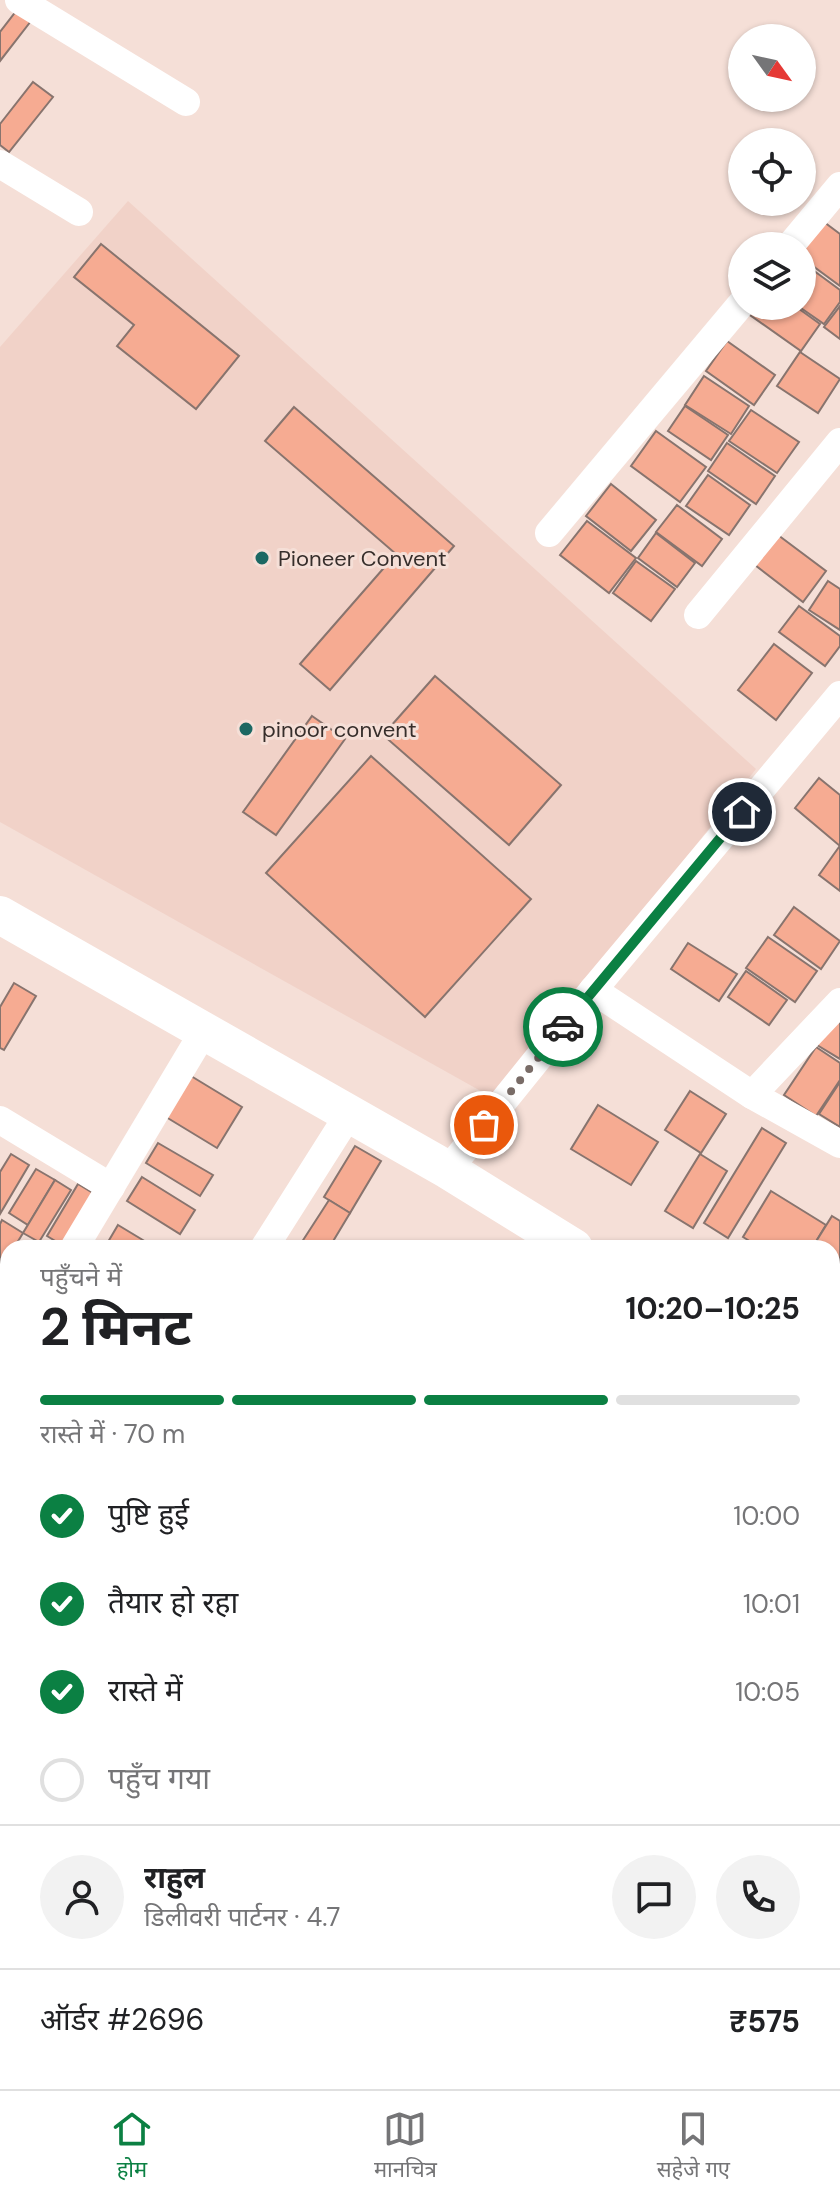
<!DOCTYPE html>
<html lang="hi">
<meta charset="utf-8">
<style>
body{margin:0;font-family:"DM Sans","Noto Sans Devanagari",sans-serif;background:#f2f2f2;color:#202124;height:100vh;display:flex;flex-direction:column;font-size:30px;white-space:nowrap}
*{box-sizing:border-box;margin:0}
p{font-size:26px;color:#757577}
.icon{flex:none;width:44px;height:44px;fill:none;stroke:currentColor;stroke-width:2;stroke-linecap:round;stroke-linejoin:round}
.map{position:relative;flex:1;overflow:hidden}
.panel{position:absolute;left:0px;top:1240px;width:840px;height:850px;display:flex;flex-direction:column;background:#fff;border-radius:24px 24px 0 0;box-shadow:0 2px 6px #0004}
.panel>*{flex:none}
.needle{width:52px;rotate:123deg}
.tools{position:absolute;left:728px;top:24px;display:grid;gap:16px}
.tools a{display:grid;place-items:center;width:88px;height:88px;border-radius:50%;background:#fff;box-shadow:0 2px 6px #0004;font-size:40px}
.pin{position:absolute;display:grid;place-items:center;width:68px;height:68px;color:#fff;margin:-34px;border:4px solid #fff;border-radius:50%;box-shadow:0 2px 8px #0007}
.courier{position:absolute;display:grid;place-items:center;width:80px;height:80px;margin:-40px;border:6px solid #0b8043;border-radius:50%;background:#fff;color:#222;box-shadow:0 2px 10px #0007}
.head em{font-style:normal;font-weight:700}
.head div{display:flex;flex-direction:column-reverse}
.head{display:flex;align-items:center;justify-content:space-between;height:136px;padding:0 40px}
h1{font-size:52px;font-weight:700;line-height:60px}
.bar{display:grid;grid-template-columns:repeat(4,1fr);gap:12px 8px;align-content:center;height:96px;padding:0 40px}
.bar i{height:10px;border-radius:6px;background:#e0e0e0}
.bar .current{background:#0b8043}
.bar p{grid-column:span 4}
.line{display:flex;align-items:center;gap:20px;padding:0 40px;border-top:2px solid #e0e0e0}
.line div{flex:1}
.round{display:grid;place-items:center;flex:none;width:84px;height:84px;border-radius:42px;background:#f2f2f2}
ol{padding:0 40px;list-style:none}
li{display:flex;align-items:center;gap:24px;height:88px}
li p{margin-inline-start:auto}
li .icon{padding:8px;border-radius:50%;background:#0b8043;color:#fff;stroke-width:4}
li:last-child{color:#757577}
li i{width:44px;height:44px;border:4px solid #e0e0e0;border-radius:50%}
.tabs{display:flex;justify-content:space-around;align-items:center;height:112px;border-top:2px solid #e0e0e0;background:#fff;font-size:22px;color:#757577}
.tabs a{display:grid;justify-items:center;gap:4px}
.tabs .current{color:#0b8043}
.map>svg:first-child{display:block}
.built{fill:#f1d2c8}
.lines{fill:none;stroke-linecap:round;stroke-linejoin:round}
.stream{stroke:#e68b6d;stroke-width:8}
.building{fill:#f6ab92;stroke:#88746e;stroke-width:2}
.street{stroke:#fff;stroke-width:28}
.secondary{stroke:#fff;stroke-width:38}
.done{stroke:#796c67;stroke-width:8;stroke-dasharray:0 14.4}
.route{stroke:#0b8043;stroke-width:10}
.poi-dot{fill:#1c6863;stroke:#f5dfd7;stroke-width:3}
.labels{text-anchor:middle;stroke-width:6;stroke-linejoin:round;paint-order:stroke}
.poi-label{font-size:22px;fill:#362e2b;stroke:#f5dfd7;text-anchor:start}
</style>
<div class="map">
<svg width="840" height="2089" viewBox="0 0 840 2089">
<rect width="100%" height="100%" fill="#f5dfd7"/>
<!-- built -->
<path class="built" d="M 128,201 L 756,769 L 495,1099 L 0,822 L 0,347 Z"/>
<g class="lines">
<!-- stream -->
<g class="stream">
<path d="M 0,1865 L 8,1870"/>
<path d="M 427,2082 L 440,2089"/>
</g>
</g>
<!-- building -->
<g class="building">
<path d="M 17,10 L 31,21 L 0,61 L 0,32 Z"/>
<path d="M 33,82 L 53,97 L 9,152 L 0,145 L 0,124 Z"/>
<path d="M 820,219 L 840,234 L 840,286 L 802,258 L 802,246 Z"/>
<path d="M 101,244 L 239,356 L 196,409 L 117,346 L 134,325 L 74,277 Z"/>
<path d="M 802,262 L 840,290 L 840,302 L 824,324 L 798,306 L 802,306 Z"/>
<path d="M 752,306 L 795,306 L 820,324 L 801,351 L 747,313 Z"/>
<path d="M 840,306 L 840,339 L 824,327 Z"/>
<path d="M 727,341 L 775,375 L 754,405 L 706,371 Z"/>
<path d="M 800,352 L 840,379 L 818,413 L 777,386 Z"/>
<path d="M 704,376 L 749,406 L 731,434 L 685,405 Z"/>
<path d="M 685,406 L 728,435 L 711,460 L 668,431 Z"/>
<path d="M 294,407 L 454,546 L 330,690 L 300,664 L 396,554 L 265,441 Z"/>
<path d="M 751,410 L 799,442 L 777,473 L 729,441 Z"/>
<path d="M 656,431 L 706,467 L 680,502 L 631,466 Z"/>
<path d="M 727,443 L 775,476 L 756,504 L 708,471 Z"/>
<path d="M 708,475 L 750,505 L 729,535 L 686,506 Z"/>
<path d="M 611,484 L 656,520 L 631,551 L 586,516 Z"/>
<path d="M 677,505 L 722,539 L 702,566 L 656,532 Z"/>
<path d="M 587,521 L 636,558 L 609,593 L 560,555 Z"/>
<path d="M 656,533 L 695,563 L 677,587 L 638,558 Z"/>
<path d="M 778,535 L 826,571 L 803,602 L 755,565 Z"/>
<path d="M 636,561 L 675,589 L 651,621 L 613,593 Z"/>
<path d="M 828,581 L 840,589 L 840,630 L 809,610 Z"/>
<path d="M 799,606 L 840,636 L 840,646 L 825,666 L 779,632 Z"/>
<path d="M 774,644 L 812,673 L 776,720 L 738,690 Z"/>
<path d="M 435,676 L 561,785 L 509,845 L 383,735 Z"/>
<path d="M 312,716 L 345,739 L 276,835 L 243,812 Z"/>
<path d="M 371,756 L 531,899 L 425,1017 L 266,873 Z"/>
<path d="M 819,778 L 840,795 L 840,846 L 795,808 Z"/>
<path d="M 839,847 L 840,848 L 840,891 L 819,875 Z"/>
<path d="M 794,907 L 840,941 L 821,969 L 774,935 Z"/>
<path d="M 768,937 L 817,971 L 795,1002 L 746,968 Z"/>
<path d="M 688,943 L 737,974 L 719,1001 L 671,969 Z"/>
<path d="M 746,971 L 787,1000 L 769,1025 L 728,997 Z"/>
<path d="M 14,983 L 36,996 L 4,1050 L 0,1048 L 0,1007 Z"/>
<path d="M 840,1007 L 840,1059 L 817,1045 Z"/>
<path d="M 816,1047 L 840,1063 L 840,1080 L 816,1116 L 784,1095 Z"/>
<path d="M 191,1076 L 242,1107 L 217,1148 L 166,1117 Z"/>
<path d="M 840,1082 L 840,1127 L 819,1114 Z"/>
<path d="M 690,1091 L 726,1114 L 701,1153 L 665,1130 Z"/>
<path d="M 598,1105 L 658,1142 L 631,1185 L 571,1149 Z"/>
<path d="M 762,1128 L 786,1143 L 728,1238 L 704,1223 Z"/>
<path d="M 158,1143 L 213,1175 L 200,1196 L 146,1163 Z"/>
<path d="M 355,1146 L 381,1161 L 350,1213 L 324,1197 Z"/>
<path d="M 11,1154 L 29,1165 L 0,1214 L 0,1172 Z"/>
<path d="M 700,1154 L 727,1171 L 693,1228 L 665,1211 Z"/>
<path d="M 36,1169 L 55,1180 L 28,1225 L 9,1213 Z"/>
<path d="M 142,1177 L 195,1210 L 180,1234 L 127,1201 Z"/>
<path d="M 55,1180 L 71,1190 L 39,1242 L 23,1233 Z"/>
<path d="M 78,1184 L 101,1198 L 67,1248 L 47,1236 Z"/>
<path d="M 771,1191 L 826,1225 L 812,1248 L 761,1248 L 743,1237 Z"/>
<path d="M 329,1200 L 350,1213 L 329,1248 L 298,1248 Z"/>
<path d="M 832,1216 L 840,1221 L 840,1277 L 832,1290 L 832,1248 L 812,1248 Z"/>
<path d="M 2,1220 L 23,1233 L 14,1248 L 8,1248 L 8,1258 L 0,1271 L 0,1224 Z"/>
<path d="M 118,1225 L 156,1248 L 107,1248 L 105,1247 Z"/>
<path d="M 8,1537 L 8,1559 L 0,1555 Z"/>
<path d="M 832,1690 L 840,1694 L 840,1746 L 833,1758 Z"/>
<path d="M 832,1801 L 840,1805 L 840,1837 L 832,1851 Z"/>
<path d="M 1,1943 L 8,1947 L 8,1977 L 0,1972 Z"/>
<path d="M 840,2052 L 840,2089 L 819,2089 L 823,2082 L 832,2082 L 832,2066 Z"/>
</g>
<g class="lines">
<!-- street -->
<g class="street">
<path d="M 19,0 L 186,102"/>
<path d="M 0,164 L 79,212"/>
<path d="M 790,246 L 840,186"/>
<path d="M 549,533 L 742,303"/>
<path d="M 698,615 L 840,442"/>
<path d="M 593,990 L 752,1095 L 840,1002"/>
<path d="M 752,1095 L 840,1144"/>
<path d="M 0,1120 L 111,1187"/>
<path d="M 448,1170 L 593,990 L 840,695"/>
<path d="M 74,1248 L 204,1031"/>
<path d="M 264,1248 L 349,1114"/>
<path d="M 0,1298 L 8,1303"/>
<path d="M 0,1373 L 8,1359"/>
<path d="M 832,1534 L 840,1520"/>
<path d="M 832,1599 L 840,1603"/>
<path d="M 0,1677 L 8,1661"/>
<path d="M 832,1773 L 840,1778"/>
<path d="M 0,1778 L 8,1783"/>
<path d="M 832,1880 L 840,1867"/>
<path d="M 832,1947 L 840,1952"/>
<path d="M 0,2080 L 8,2068"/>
<path d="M 524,2082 L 536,2089"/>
<path d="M 772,2082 L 784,2089"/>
<path d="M 97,2089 L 101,2082"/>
<path d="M 281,2089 L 285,2082"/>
</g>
<!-- secondary -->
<g class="secondary">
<path d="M 0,915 L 448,1170 L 574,1248"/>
<path d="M 832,1407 L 840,1412"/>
</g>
</g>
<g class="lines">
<!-- done -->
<path class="done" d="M 484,1125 L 563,1027"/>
<!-- route -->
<path class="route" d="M 563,1027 L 742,812"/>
</g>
<!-- markers -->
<g class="poi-dot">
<circle cx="262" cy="558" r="8"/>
<circle cx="246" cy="729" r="8"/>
</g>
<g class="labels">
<!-- poi labels -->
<g class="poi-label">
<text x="278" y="566">Pioneer Convent</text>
<text x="262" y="737">pinoor convent</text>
</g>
</g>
</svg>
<div class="tools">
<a><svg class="needle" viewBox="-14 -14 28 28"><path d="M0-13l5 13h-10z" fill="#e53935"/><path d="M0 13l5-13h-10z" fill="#757577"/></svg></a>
<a><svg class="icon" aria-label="locate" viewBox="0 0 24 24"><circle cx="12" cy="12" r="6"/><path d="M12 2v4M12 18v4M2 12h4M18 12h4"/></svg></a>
<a><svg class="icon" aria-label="layers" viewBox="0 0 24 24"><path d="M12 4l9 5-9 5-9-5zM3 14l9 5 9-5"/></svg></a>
</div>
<div class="pin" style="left:484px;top:1125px;background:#ea580c"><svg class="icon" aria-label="bag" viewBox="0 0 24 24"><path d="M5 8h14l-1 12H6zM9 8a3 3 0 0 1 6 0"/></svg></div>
<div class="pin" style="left:742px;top:812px;background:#1f2937"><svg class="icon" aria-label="home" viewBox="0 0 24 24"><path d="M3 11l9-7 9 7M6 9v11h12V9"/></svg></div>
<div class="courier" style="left:563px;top:1027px"><svg class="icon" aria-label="car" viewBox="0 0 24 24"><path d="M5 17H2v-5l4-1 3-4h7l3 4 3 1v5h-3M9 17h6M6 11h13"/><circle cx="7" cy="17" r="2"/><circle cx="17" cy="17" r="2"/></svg></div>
<section class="panel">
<div class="head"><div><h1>2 मिनट</h1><p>पहुँचने में</p></div><em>10:20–10:25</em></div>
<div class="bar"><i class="current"></i><i class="current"></i><i class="current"></i><i></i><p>रास्ते में · 70 m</p></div>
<ol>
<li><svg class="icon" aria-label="check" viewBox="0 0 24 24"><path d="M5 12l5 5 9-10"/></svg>पुष्टि हुई<p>10:00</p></li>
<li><svg class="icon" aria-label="check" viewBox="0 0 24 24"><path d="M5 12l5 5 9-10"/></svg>तैयार हो रहा<p>10:01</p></li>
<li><svg class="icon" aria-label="check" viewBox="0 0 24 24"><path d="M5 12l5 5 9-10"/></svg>रास्ते में<p>10:05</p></li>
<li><i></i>पहुँच गया</li>
</ol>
<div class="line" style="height:144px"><a class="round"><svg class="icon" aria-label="person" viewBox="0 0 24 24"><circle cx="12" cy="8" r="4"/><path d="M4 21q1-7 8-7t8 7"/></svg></a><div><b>राहुल</b><p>डिलीवरी पार्टनर · 4.7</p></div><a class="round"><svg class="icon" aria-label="chat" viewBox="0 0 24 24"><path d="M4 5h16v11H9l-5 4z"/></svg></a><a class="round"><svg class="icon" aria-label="phone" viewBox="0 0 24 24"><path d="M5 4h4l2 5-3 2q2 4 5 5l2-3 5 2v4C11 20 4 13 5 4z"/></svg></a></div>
<div class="line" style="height:104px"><div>ऑर्डर #2696</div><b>₹575</b></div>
</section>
</div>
<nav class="tabs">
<a class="current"><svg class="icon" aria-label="home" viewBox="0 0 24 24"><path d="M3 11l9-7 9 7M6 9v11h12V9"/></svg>होम</a>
<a><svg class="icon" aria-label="map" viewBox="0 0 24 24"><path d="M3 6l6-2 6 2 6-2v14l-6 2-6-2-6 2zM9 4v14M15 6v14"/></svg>मानचित्र</a>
<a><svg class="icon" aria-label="saved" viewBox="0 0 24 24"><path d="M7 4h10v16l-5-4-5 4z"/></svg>सहेजे गए</a>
</nav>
